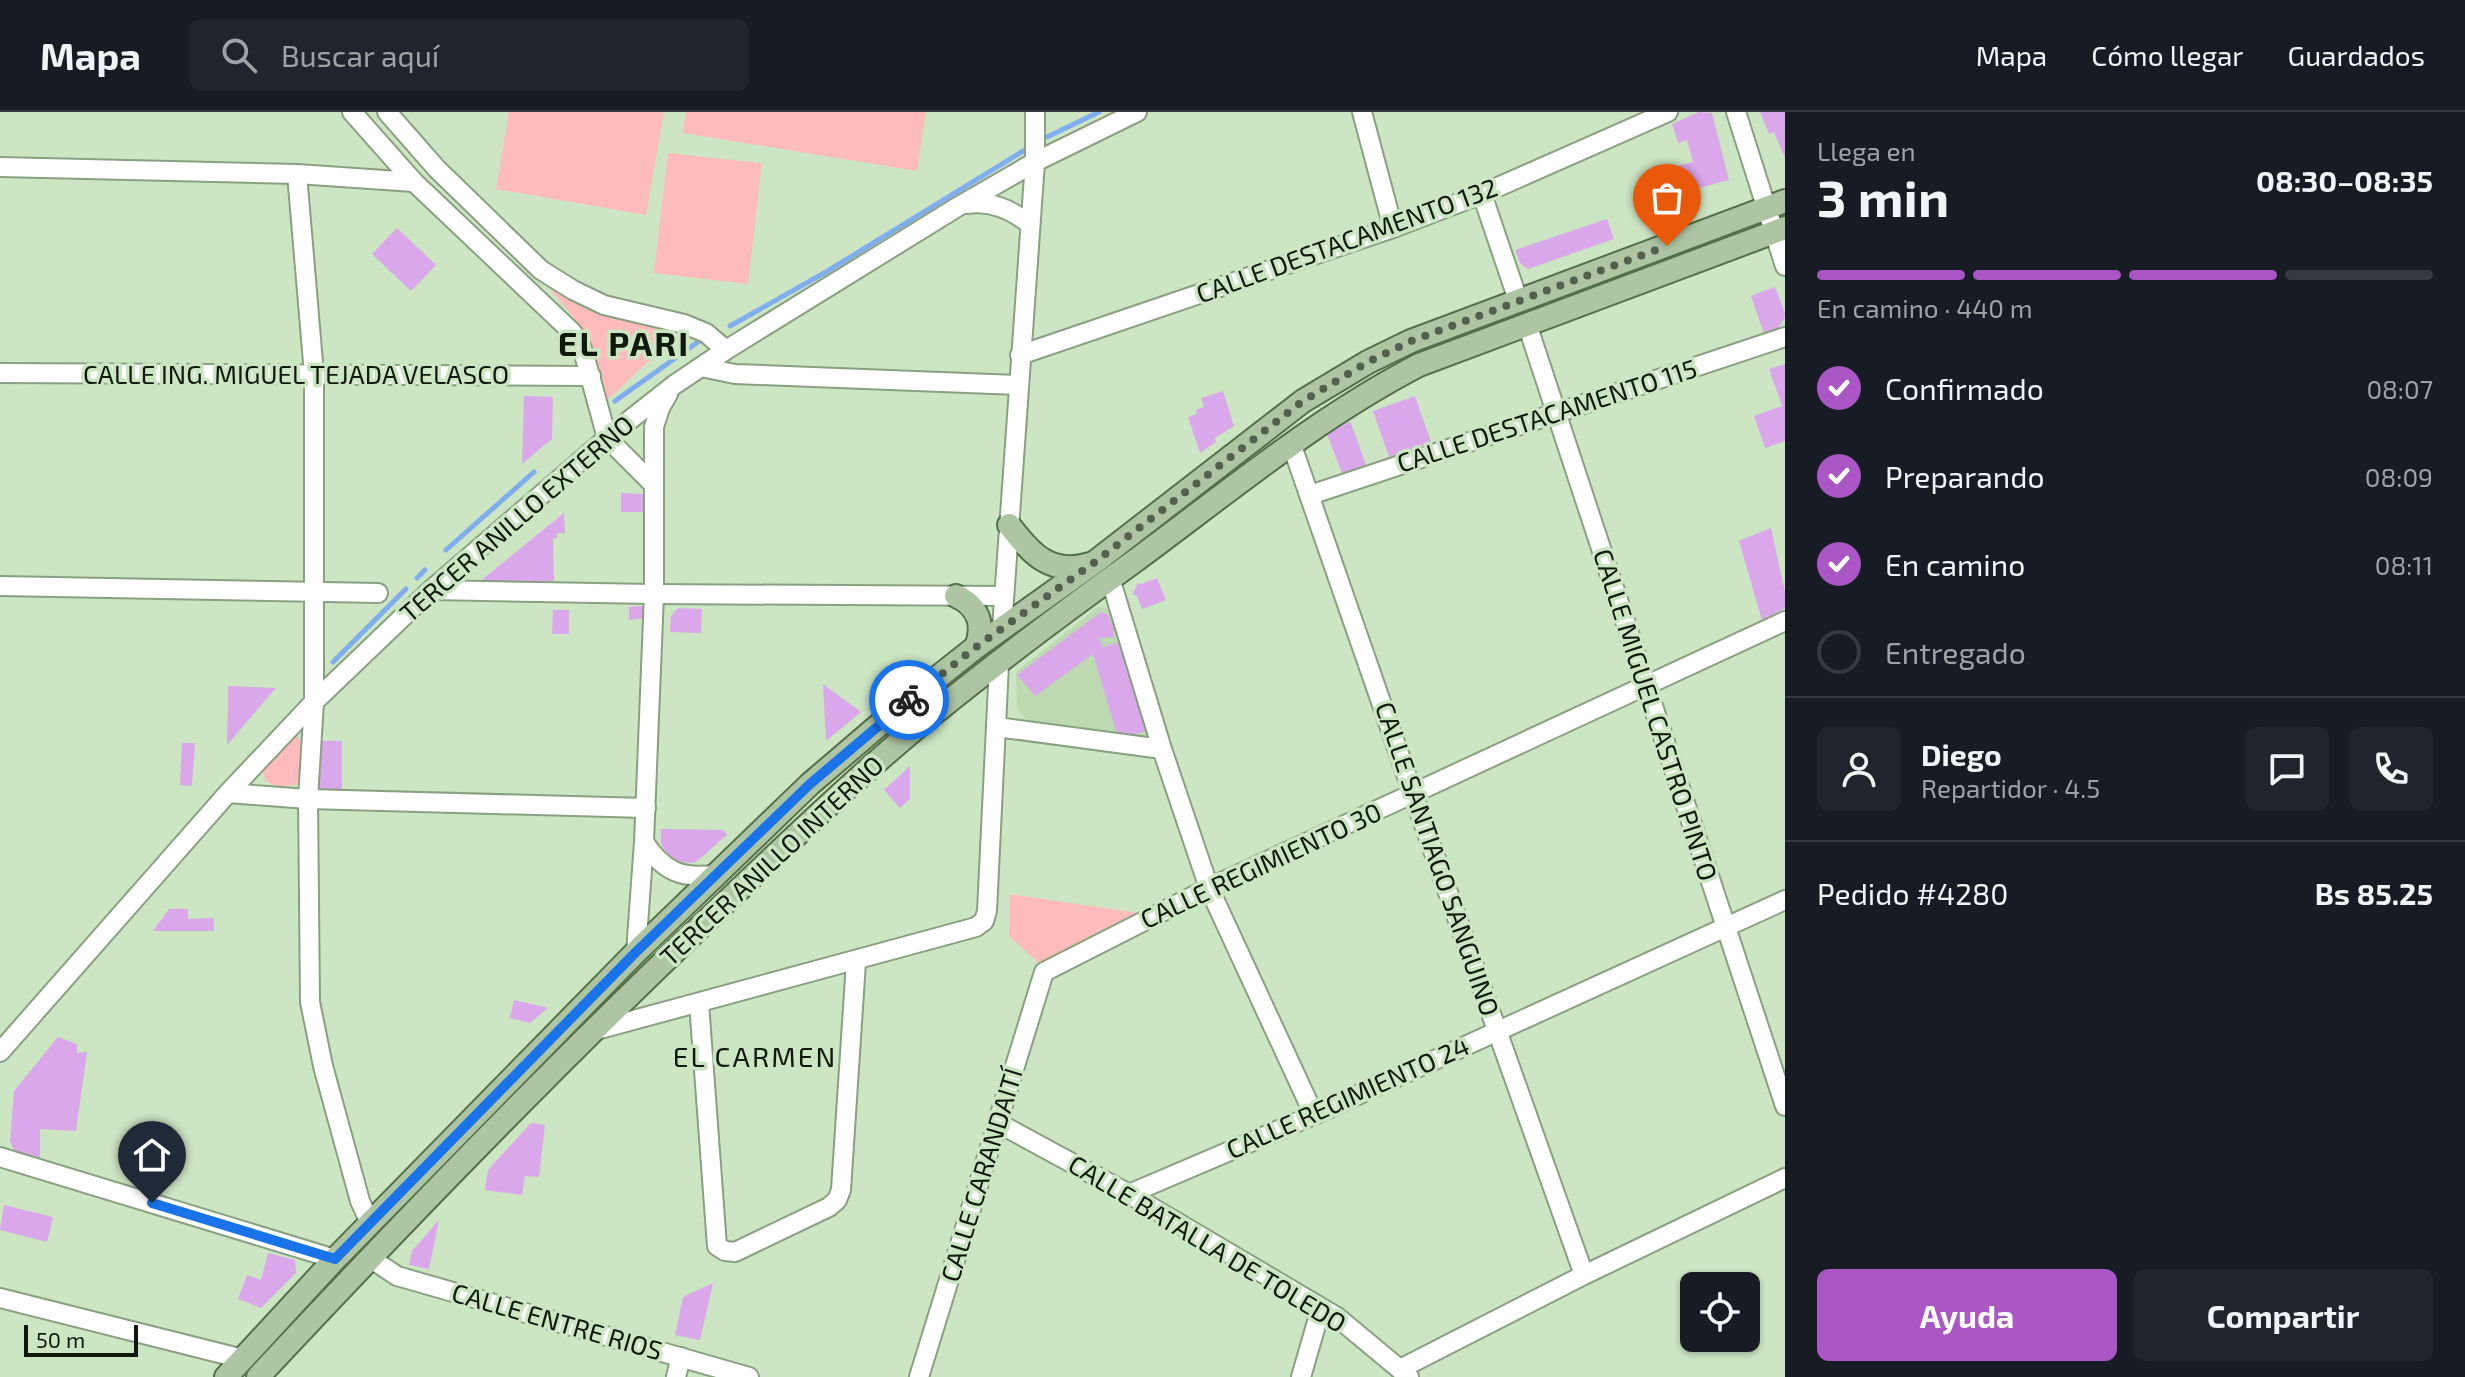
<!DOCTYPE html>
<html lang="es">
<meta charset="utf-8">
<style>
body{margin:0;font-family:"Exo 2",sans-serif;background:#20242c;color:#f1f3f6;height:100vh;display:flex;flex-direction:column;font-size:30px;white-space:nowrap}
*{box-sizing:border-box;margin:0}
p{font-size:26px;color:#9ea1a6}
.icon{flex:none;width:44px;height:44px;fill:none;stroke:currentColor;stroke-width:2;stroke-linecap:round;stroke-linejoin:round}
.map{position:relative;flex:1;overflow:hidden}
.details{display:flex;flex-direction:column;background:#171b24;width:680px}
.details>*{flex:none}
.controls{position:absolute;left:1680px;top:1160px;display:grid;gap:16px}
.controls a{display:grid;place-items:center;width:80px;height:80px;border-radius:12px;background:#171b24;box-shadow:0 2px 6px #0004;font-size:40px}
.scale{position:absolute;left:24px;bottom:20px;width:114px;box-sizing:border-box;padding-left:8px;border:4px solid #10190d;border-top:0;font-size:22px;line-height:28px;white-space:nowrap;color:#10190d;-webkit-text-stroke:6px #cce5c3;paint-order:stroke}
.pin{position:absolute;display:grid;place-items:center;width:68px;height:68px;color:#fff;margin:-82px -34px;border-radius:50% 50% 50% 0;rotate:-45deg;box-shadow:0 0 8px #0007}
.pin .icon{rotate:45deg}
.courier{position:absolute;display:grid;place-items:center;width:80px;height:80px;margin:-40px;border:6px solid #1a73e8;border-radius:50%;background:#fff;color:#222;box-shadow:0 2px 10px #0007}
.overview em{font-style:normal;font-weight:700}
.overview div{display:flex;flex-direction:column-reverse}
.overview{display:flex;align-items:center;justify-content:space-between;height:136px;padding:0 32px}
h1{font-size:52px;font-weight:700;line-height:60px}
.bar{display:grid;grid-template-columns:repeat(4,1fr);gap:12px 8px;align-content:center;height:96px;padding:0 32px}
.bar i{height:10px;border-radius:6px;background:#363941}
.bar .current{background:#aa56c5}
.bar p{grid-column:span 4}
.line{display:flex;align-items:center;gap:20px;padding:0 32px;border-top:2px solid #363941}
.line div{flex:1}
.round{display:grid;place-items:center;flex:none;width:84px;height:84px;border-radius:12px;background:#20242c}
ol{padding:0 32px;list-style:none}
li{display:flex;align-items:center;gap:24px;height:88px}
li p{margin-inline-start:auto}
li .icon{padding:8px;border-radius:50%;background:#aa56c5;color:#fff;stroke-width:4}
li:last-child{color:#9ea1a6}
li i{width:44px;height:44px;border:4px solid #363941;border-radius:50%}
.cta{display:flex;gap:16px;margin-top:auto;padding:16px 32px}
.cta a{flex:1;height:92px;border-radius:12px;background:#aa56c5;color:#fff;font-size:32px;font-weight:700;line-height:92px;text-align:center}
.cta a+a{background:#20242c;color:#f1f3f6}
header{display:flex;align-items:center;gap:48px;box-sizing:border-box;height:112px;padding:0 40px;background:#171b24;border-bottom:2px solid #363941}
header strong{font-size:38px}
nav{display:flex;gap:44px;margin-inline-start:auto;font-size:28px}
.search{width:560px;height:72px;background:#20242c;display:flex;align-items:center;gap:20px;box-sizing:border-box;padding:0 28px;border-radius:12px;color:#9ea1a6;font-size:30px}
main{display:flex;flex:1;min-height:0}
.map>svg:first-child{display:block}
.built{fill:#bcd9b2}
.green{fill:#fdbbbc}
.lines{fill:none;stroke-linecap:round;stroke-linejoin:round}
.stream{stroke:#80adef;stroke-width:5}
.building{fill:#d9a7ea}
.minor-casing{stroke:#89a081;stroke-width:22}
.major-casing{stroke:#547048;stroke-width:26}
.minor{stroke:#fff;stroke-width:18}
.major{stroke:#aec5a4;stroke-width:22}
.done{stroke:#52604d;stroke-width:8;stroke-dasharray:0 14.4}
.route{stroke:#1a73e8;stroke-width:10}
.labels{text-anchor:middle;stroke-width:7;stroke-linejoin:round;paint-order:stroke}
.street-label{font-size:26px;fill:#10190d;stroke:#cce5c3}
.neighbourhood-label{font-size:28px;letter-spacing:2px;fill:#10190d;stroke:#cce5c3}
.district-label{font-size:34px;font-weight:bold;letter-spacing:2px;fill:#10190d;stroke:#cce5c3}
</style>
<header>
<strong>Mapa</strong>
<div class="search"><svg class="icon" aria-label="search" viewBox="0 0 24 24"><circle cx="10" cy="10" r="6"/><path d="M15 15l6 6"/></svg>Buscar aquí</div>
<nav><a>Mapa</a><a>Cómo llegar</a><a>Guardados</a></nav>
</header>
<main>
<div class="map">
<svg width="1785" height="1265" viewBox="0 0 1785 1265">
<rect width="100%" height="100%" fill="#cce5c3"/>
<!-- built -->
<path class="built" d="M 1098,495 L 1106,496 L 1110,501 L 1148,617 L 1146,629 L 1030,612 L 1017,596 L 1016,560 Z"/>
<!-- green -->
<g class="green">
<path d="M 509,0 L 664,0 L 646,103 L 496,77 Z"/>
<path d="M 686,0 L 926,0 L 917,59 L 683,21 Z"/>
<path d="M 668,41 L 762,51 L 748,172 L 654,161 Z"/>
<path d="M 555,174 L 576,189 L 598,199 L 692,222 L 691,225 C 658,234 633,266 608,287 L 606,286 C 601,243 580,209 551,179 Z"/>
<path d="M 295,621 L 304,635 L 303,665 L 295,673 L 277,674 L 265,669 L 263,654 Z"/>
<path d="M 1010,782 L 1138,801 L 1041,853 L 1009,824 Z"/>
</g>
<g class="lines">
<!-- stream -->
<g class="stream">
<path d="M 1047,25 L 1099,0"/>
<path d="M 730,214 L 826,160 L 1023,39"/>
<path d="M 615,289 L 698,230"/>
<path d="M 446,438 L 534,360"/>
<path d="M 417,466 L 425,458"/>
<path d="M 333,550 L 406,477"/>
</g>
</g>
<!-- building -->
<g class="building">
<path d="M 1699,0 L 1712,1 L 1729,68 L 1674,83 L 1666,57 L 1693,50 L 1687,28 L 1678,31 L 1672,12 Z"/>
<path d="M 1760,0 L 1785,0 L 1785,46 L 1774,20 L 1769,22 Z"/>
<path d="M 1607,107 L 1614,127 L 1528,157 L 1520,151 L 1515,138 Z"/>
<path d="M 397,116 L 436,153 L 411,179 L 372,142 Z"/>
<path d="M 1775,175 L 1785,201 L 1784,207 L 1777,218 L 1764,222 L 1751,184 Z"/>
<path d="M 1785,252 L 1785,329 L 1765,336 L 1754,304 L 1782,294 L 1769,257 Z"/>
<path d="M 1223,279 L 1234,314 L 1215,326 L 1216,330 L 1200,341 L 1188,305 L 1197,302 L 1196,298 L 1204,295 L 1201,286 Z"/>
<path d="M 524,284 L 553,285 L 552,327 L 522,352 Z"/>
<path d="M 1415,284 L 1431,330 L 1389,345 L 1373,299 Z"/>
<path d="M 1350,309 L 1367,355 L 1343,364 L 1327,322 Z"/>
<path d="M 621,381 L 644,382 L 643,400 L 621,400 Z"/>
<path d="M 564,401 L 565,421 L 557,421 L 557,426 L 553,426 L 554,469 L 478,471 Z"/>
<path d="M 1771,416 L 1785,480 L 1785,496 L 1762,508 L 1739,429 Z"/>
<path d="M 1157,466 L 1166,488 L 1142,497 L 1137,484 L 1133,482 L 1138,471 L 1141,472 Z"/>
<path d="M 642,494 L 646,498 L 647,506 L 629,508 L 629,495 Z"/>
<path d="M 678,496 L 702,497 L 701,521 L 670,520 L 671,504 Z"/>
<path d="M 553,498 L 569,498 L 569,522 L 552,522 Z"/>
<path d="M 1101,500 L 1107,502 L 1115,518 L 1113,519 L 1114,525 L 1098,526 L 1103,534 L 1101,536 L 1120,530 L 1147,619 L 1118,626 L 1093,542 L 1035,584 L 1017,563 Z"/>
<path d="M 823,572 L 861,600 L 826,629 Z"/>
<path d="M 228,574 L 276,576 L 227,633 L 228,596 Z"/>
<path d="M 317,629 L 342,629 L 342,682 L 327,682 L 321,678 L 317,669 Z"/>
<path d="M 182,631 L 195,631 L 192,674 L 180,673 Z"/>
<path d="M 910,654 L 910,687 L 900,696 L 884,678 Z"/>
<path d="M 661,717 L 724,718 L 727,723 L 696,750 L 689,751 L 674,748 L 668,743 L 661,732 Z"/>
<path d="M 169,797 L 188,797 L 188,807 L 214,806 L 214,819 L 153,819 Z"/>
<path d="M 514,888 L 548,896 L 530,911 L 510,906 Z"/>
<path d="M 58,925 L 77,932 L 77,941 L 87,940 L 76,1019 L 40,1017 L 40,1047 L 15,1039 L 10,1030 L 14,979 Z"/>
<path d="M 531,1011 L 545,1013 L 539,1065 L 525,1064 L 522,1083 L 485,1078 L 488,1058 Z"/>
<path d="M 4,1093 L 53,1105 L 47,1130 L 0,1118 Z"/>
<path d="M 439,1108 L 429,1157 L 409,1153 L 412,1139 Z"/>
<path d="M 268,1141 L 295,1148 L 296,1161 L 261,1196 L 238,1187 L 247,1163 L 261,1168 Z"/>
<path d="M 713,1171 L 700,1228 L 675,1223 L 683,1185 Z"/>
</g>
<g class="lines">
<defs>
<g id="minor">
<path d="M 352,0 L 414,70 L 572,220 L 580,231 L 585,246 L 607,326 L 653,372"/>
<path d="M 387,0 L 437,57 L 541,158 L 573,178 L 604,193 L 684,212 L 706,221 L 726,238"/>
<path d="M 1362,0 L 1393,116"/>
<path d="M 1736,0 L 1785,154"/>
<path d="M 0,55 L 297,62 L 414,70"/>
<path d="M 297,62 L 314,262 L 314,590 L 308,687 L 310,890 L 323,954 L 360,1089 L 370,1111"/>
<path d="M 1482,82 L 1518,188"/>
<path d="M 967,92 C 991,88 1011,98 1030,112"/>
<path d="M 1527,212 L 1785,994"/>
<path d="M 1020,243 L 1393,116 L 1482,82 L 1668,0"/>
<path d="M 701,255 L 735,262 L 1018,273"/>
<path d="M 0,261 L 591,264"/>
<path d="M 1291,331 L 1413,682 L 1584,1163"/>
<path d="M 1310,383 L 1785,225"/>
<path d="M 1110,466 L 1162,637 L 1209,776 L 1314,1003"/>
<path d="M 0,474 L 378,481"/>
<path d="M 431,478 L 654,482 L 1004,484"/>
<path d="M 1002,516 L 1035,50 L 1035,0"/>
<path d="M 997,615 L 1162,637"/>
<path d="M 228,681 L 308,687 L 646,696"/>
<path d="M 644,730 C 663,759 682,768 717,762"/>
<path d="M 636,840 L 644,730 L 654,482 L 654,315 L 660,296 L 668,282"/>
<path d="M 699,891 L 717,1134 L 725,1139 L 735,1140 L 829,1095 L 837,1088 L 841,1078 L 856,850"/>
<path d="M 593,919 L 976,815 L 984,809 L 987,799 L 999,552"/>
<path d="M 0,940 L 228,681 L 314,590 L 431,478 L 607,326 L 674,273 L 726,238 L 959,94 L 1035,50 L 1137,0"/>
<path d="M 998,1011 L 1129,1082 L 1337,1205 L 1409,1265"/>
<path d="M 0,1045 L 335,1147"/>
<path d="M 1129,1082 L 1314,1003 L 1785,788"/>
<path d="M 370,1146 L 397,1164 L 749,1265"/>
<path d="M 0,1186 L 243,1247"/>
<path d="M 1400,1257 L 1584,1163 L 1785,1066"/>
<path d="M 676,1265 L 681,1245"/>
<path d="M 919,1265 L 1044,860 L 1209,776 L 1785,509"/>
<path d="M 1301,1265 L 1321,1196"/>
</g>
<g id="major">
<path d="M 1009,413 C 1032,442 1050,464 1090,452"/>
<path d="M 956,484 C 978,494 985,512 976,535"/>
<path d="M 226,1265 L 335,1147 L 636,840 L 810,672 L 900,595 L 976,535 L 1095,450 L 1303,289 L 1368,250 L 1411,229 L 1785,89"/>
<path d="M 258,1265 C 401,1112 547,961 699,816 C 768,750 837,683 910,621 C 981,562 1057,505 1132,451 C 1226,382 1315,307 1419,253 L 1785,116"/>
</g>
</defs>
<!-- minor casing -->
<use href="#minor" class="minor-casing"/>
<!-- major casing -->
<use href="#major" class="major-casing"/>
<!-- minor -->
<use href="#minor" class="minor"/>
<!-- major -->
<use href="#major" class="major"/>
</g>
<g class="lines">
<!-- done -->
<path class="done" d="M 909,588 L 976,535 L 1095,450 L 1303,289 L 1368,250 L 1411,229 L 1667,134"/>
<!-- route -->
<path class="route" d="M 152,1091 L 335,1147 L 636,840 L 810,672 L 909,588"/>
</g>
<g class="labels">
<!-- street labels -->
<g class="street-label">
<text transform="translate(1347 129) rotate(-20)" y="9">CALLE DESTACAMENTO 132</text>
<text x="296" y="272">CALLE ING. MIGUEL TEJADA VELASCO</text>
<text transform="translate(1547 304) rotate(-18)" y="9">CALLE DESTACAMENTO 115</text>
<text transform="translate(517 407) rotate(-41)" y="9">TERCER ANILLO EXTERNO</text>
<text transform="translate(1655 603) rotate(72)" y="9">CALLE MIGUEL CASTRO PINTO</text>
<text transform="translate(1437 747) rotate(71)" y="9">CALLE SANTIAGO SANGUINO</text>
<text transform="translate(772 749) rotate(-43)" y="9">TERCER ANILLO INTERNO</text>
<text transform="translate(1261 754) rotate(-25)" y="9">CALLE REGIMIENTO 30</text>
<text transform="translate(1348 986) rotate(-24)" y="9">CALLE REGIMIENTO 24</text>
<text transform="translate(982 1063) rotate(-73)" y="9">CALLE CARANDAITÍ</text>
<text transform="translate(1207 1132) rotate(31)" y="9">CALLE BATALLA DE TOLEDO</text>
<text transform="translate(557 1210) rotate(16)" y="9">CALLE ENTRE RIOS</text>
</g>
<!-- neighbourhood labels -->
<g class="neighbourhood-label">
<text x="755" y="955">EL CARMEN</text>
</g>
<!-- district labels -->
<g class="district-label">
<text x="624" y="244">EL PARI</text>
</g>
</g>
</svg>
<div class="controls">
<a><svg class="icon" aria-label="locate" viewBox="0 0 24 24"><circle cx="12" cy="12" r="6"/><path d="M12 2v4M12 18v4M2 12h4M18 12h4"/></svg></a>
</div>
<div class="scale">50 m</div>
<div class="pin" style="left:1667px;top:134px;background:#ea580c"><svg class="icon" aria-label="bag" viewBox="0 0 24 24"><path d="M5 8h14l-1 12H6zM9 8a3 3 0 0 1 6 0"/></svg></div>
<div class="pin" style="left:152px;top:1091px;background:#1f2937"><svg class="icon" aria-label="home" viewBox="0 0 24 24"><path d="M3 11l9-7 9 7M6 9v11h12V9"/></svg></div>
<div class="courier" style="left:909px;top:588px"><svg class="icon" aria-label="bike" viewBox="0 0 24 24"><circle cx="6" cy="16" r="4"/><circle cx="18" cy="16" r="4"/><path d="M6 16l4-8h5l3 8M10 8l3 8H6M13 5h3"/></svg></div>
</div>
<section class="details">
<div class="overview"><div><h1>3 min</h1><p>Llega en</p></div><em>08:30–08:35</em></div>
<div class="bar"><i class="current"></i><i class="current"></i><i class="current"></i><i></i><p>En camino · 440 m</p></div>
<ol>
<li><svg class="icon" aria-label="check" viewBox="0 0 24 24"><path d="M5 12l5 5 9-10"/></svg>Confirmado<p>08:07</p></li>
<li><svg class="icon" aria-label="check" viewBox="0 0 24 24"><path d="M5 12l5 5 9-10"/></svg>Preparando<p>08:09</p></li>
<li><svg class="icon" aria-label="check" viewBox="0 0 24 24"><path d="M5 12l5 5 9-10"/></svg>En camino<p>08:11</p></li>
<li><i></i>Entregado</li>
</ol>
<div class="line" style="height:144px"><a class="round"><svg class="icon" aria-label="person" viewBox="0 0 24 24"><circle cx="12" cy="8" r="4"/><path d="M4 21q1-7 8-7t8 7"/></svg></a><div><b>Diego</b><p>Repartidor · 4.5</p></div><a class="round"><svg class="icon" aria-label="chat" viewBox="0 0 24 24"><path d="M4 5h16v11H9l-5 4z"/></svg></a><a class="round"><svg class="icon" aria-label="phone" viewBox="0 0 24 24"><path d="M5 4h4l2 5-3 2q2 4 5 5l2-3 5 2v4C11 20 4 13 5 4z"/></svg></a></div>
<div class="line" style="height:104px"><div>Pedido #4280</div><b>Bs 85.25</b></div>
<div class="cta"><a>Ayuda</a><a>Compartir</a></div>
</section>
</main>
